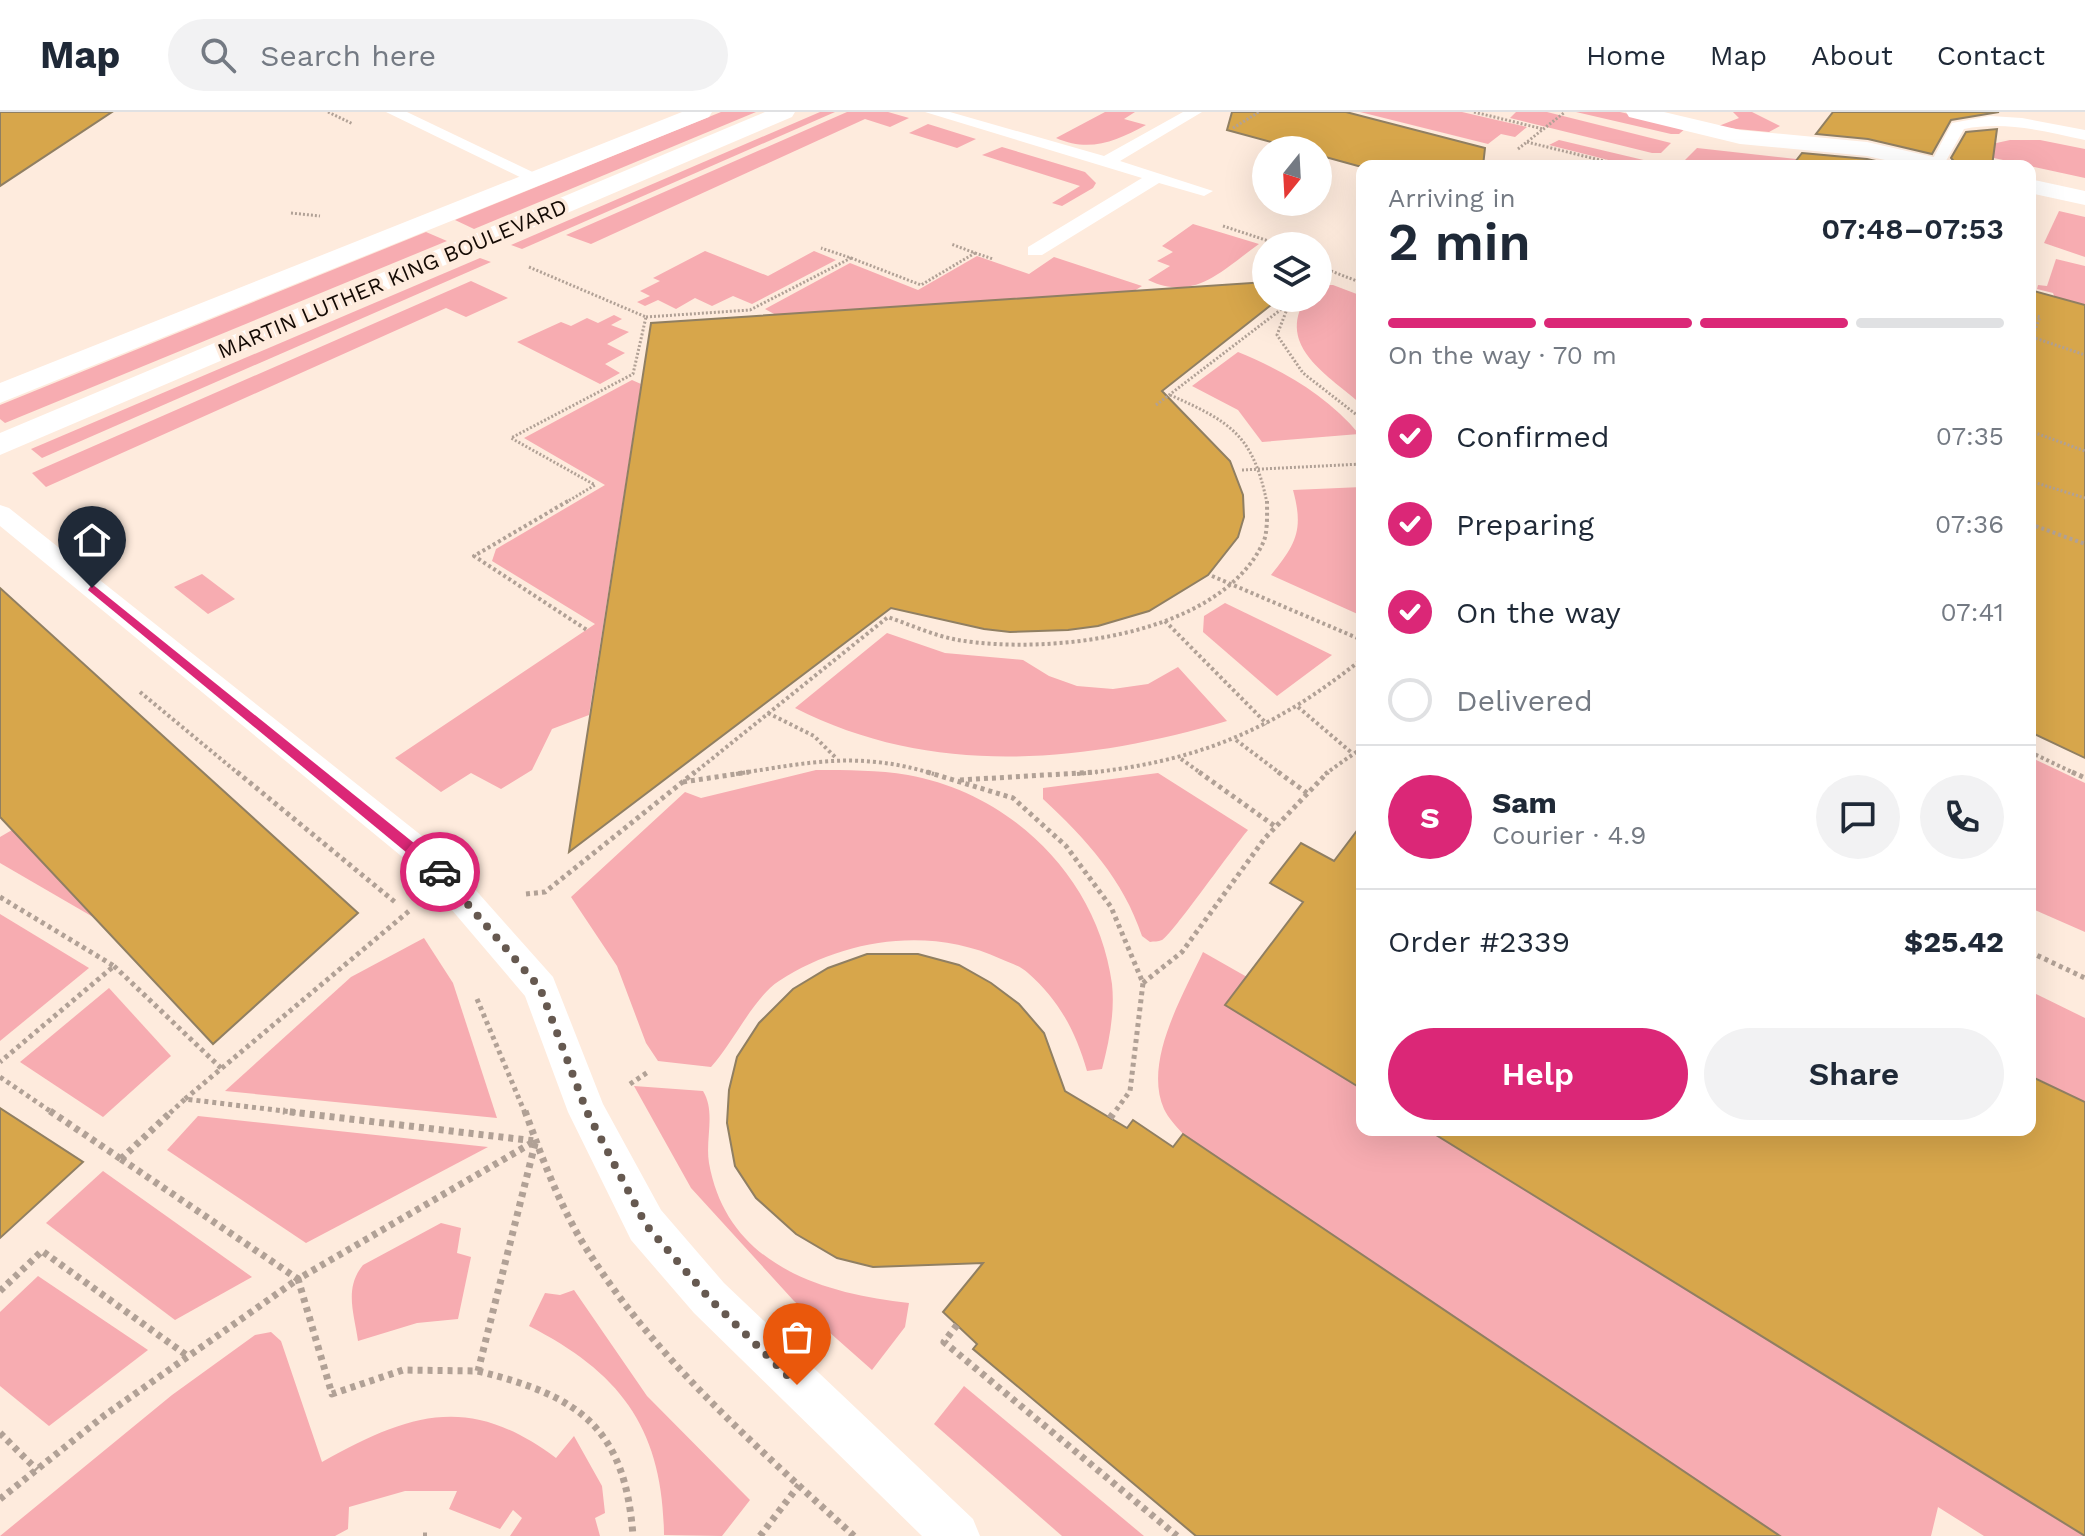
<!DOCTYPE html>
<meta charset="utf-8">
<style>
body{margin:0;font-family:"Work Sans",sans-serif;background:#f2f2f3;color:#1f2937;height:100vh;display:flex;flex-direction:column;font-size:30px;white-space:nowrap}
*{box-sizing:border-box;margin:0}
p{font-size:26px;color:#747a83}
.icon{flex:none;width:44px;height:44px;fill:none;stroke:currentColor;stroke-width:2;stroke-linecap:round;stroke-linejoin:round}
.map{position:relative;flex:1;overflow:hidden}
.details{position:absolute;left:1356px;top:48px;width:680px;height:976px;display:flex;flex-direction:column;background:#fff;border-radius:16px;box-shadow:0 8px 32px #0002}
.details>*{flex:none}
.needle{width:52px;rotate:198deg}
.controls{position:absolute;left:1252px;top:24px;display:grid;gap:16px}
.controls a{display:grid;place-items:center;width:80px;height:80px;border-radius:50%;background:#fff;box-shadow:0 8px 32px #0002;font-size:40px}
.pin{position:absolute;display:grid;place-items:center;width:68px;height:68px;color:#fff;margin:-82px -34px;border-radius:50% 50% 50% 0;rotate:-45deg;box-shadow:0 0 8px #0007}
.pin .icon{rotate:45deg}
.courier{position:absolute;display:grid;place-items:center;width:80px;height:80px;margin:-40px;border:6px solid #db2777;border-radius:50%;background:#fff;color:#222;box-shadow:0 2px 10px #0007}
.head em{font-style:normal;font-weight:600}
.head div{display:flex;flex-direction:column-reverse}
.head{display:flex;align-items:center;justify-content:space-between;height:136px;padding:0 32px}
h1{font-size:52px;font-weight:600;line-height:60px}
.bar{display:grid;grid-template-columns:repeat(4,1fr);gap:12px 8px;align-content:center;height:96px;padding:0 32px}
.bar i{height:10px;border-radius:6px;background:#e0e1e3}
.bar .selected{background:#db2777}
.bar p{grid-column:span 4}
.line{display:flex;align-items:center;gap:20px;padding:0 32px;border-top:2px solid #e0e1e3}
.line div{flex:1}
.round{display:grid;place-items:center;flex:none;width:84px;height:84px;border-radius:42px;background:#f2f2f3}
ol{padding:0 32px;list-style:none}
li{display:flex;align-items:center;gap:24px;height:88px}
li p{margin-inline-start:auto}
li .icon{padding:8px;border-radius:50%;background:#db2777;color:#fff;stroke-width:4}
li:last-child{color:#747a83}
li i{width:44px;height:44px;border:4px solid #e0e1e3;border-radius:50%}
.cta{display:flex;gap:16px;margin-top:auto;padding:16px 32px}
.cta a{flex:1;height:92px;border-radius:48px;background:#db2777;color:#fff;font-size:32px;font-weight:600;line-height:92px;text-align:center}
.cta a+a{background:#f2f2f3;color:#1f2937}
header{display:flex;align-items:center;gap:48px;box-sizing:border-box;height:112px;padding:0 40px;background:#fff;border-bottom:2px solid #e0e1e3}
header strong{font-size:38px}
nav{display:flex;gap:44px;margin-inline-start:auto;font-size:28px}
.search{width:560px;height:72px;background:#f2f2f3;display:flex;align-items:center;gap:20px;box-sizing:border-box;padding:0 28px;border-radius:44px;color:#747a83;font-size:30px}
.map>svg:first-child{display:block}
.green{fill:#f7acb1}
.building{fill:#d7a64b;stroke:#907f62;stroke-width:2}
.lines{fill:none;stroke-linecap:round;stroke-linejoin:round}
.path-far3{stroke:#b1a196;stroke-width:3;stroke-dasharray:2 2;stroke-linecap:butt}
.path-far2{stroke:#b1a196;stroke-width:4;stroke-dasharray:3 3;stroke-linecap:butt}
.path-far1{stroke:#b1a196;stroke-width:5;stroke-dasharray:4 4;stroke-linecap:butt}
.path{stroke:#b1a196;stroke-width:7;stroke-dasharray:5 5;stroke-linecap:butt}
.service{fill:#fff;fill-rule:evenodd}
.minor{fill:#fff;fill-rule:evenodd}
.route{fill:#db2777}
.done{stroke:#665950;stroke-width:8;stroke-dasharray:0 14.4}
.labels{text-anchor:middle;stroke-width:7;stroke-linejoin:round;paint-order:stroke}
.far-street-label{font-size:22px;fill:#140a04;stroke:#feebdd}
</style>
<header>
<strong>Map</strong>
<div class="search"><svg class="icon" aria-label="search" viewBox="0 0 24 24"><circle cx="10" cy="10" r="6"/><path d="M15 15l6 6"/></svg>Search here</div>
<nav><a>Home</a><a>Map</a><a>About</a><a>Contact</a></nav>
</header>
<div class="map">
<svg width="2085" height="1424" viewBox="0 0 2085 1424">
<rect width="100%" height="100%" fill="#feebdd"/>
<!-- green -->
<g class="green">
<path d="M 721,0 L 756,0 L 474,117 L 455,108 Z"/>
<path d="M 820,0 L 835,0 L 522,137 L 511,133 Z"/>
<path d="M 847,0 L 888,0 L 909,6 L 890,15 L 865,7 L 591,132 L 566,123 Z"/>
<path d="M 1105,0 L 1135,0 L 1124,7 L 1146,13 C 1116,29 1090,41 1056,26 Z"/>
<path d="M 1360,0 L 1462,0 L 1527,15 L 1515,25 L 1501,22 L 1488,32 Z"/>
<path d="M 1516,0 L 1547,0 L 1671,31 L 1661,41 L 1652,41 L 1510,6 Z"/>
<path d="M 1576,0 L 1620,0 L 1687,15 L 1679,22 L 1671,22 Z"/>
<path d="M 1733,0 L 1752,0 L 1780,14 L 1769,20 L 1716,15 L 1739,6 Z"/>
<path d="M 928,12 L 976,27 L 957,36 L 909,21 Z"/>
<path d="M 1559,28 L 1669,54 L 1632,54 L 1549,33 Z"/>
<path d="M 2010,28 L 2040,28 L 2085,37 L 2085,66 L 1980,43 L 1992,32 Z"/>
<path d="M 1002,35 L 1085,60 L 1096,71 L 1093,76 L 1062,94 L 1052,91 L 1080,74 L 982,43 Z"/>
<path d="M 1697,36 L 1860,54 L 1706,54 L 1685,48 Z"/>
<path d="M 2059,99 L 2085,105 L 2085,145 L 2044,131 Z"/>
<path d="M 1193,112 L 1259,132 C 1221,159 1195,190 1148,168 L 1170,154 L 1157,149 L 1173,140 L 1162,134 Z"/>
<path d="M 426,120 L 447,129 L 5,311 L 0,307 L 0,293 Z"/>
<path d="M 705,139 L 768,164 L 814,139 L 836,148 L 752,192 L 733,184 L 712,194 L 695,186 L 676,197 L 658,188 L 645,194 L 637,190 L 650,184 L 640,179 L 660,169 L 653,166 Z"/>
<path d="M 977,144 L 1029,162 L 1054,145 L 1142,174 L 1134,179 L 776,203 L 765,197 L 850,151 L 918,178 Z"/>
<path d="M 480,146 L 491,150 L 42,346 L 31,337 Z"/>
<path d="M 2056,147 L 2085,154 L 2085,194 L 2055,186 L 2053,181 L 2037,177 L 2038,173 L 2047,174 Z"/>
<path d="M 471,169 L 508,186 L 466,205 L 446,196 L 46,375 L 32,361 Z"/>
<path d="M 1319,173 L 1333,173 L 1362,184 L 1362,293 C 1330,264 1275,235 1306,186 L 1318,186 Z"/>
<path d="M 614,203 L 622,207 L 611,213 L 629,220 L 607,232 L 625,241 L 605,252 L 620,261 L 600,272 L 517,230 L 561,210 L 571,214 L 587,206 L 598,211 Z"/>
<path d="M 1238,240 C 1282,258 1328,284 1359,322 L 1262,330 L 1238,298 L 1192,274 Z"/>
<path d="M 632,268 L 641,272 L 640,279 L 589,603 L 552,617 L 532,658 L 501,677 L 471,661 L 441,680 L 395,646 L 595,512 L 492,449 L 496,437 L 605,373 L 524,326 Z"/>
<path d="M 1362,375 L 1362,504 L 1271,463 C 1296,432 1304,418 1293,378 Z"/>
<path d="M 202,462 L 235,487 L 208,502 L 174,475 Z"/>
<path d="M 1225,491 L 1332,543 L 1277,584 L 1203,520 L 1204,504 Z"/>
<path d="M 887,521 L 945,541 L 1023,548 L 1049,564 L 1077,574 L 1113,577 L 1148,572 L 1178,555 L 1227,609 C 1085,651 932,666 795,596 Z"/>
<path d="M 2030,645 L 2085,671 L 2085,820 L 2030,796 Z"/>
<path d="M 816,658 C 847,658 878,658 908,663 C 1013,682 1098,767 1112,872 C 1115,901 1109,930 1102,957 L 1087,959 C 1076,920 1059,888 1028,861 C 1021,854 1010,851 1001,847 C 929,814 844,827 779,869 C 754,885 733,931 711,955 L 658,949 L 646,931 L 617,854 L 571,785 L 685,680 L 701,686 Z"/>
<path d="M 1158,661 L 1248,718 C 1234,734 1171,824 1162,828 C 1158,830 1154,829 1150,830 L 1142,824 C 1123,767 1086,727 1043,687 L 1043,676 Z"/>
<path d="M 12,718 L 93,805 L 0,751 L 0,725 Z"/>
<path d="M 0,802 L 89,856 L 0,929 Z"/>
<path d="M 424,826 L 453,871 L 497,1006 L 225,979 L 351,865 Z"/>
<path d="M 1203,840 L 1247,865 L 1226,893 L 1362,977 L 1362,1018 L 1428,1018 L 2084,1424 L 1984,1424 L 1938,1395 L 1931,1424 L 1780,1424 L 1183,1022 C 1177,1015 1168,1006 1164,997 C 1143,950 1183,883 1203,840 Z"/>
<path d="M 109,876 L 171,944 L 103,1005 L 20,950 Z"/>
<path d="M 2030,879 L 2085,906 L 2085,990 L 2030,963 Z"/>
<path d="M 634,974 L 703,979 C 716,1000 705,1027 709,1051 C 727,1152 819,1181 909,1191 L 905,1215 L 872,1258 L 794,1189 L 691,1076 Z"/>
<path d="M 198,1004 L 488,1035 L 306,1131 L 167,1038 Z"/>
<path d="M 103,1059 L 252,1165 L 175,1208 L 46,1111 Z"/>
<path d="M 441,1111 L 461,1116 L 457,1141 L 471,1145 L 458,1207 L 417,1211 L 358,1229 C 354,1201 344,1176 363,1153 Z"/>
<path d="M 38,1164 L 148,1238 L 49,1314 L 0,1274 L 0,1200 Z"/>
<path d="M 574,1178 L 647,1284 L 750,1388 L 722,1424 L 664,1423 C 663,1317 621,1261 529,1214 L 545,1181 L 560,1183 Z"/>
<path d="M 271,1220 L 281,1229 L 322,1350 C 410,1301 469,1281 556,1346 L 574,1324 L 602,1374 L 605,1401 L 595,1406 L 600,1424 L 510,1424 L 522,1406 L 513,1398 L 500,1417 L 449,1397 L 457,1379 L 405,1379 L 349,1395 L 348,1417 L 335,1424 L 0,1424 L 172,1283 L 255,1223 Z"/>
<path d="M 964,1274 L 1144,1424 L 1062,1424 L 934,1312 Z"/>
</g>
<!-- building -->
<g class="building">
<path d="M 0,0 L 112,0 L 0,74 Z"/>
<path d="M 1232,0 L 1346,0 L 1485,36 L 1483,54 L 1358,54 L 1318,43 L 1318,38 L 1300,38 L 1227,18 Z"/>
<path d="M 1833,0 L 1999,0 L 1951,8 L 1932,42 L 1868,27 L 1816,22 Z"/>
<path d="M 1997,17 L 1992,54 L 1958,54 L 1951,46 L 1966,20 Z"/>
<path d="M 1802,41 L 1867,47 L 1898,54 L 1792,54 Z"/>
<path d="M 1266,170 L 1266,186 L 1280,186 L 1162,279 L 1230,349 L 1243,383 L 1244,405 L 1238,425 L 1208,463 L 1149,499 L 1098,514 L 1068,518 L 1010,520 L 984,517 L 891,496 L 569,740 L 651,211 Z"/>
<path d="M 2030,178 L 2085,193 L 2085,646 L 2030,620 Z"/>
<path d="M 0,476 L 358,801 L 213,932 L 0,705 Z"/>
<path d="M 1362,712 L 1362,977 L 1225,893 L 1303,790 L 1270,771 L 1301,731 L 1334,749 Z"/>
<path d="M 867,842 L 918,842 L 959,853 L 991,871 L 1019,892 L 1044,921 L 1065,979 L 1127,1016 L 1133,1008 L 1173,1035 L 1183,1022 L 1780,1424 L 1196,1424 L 973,1237 L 977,1232 L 943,1200 L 983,1151 L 873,1155 L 837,1146 L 796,1122 L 756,1086 L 735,1054 L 727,1011 L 729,978 L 737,945 L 759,911 L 793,877 L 828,856 Z"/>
<path d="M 2030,964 L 2085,990 L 2085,1424 L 1428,1018 L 2030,1018 Z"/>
<path d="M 0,996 L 83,1050 L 0,1126 Z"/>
</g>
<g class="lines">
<!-- path-far3 -->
<g class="path-far3">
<path d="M 328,0 L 353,12"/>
<path d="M 1474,0 L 1543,17"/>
<path d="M 1233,16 L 1259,0"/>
<path d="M 1527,30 L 1624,54"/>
<path d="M 1518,37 L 1565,0"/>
<path d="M 291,101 L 320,104"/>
<path d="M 1223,114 L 1284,134"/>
<path d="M 975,141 L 993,147"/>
<path d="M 851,146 L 921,173 L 975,141 L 951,132"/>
<path d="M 1318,151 L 1331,159 L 1318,169"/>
<path d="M 529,155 L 646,205 L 633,262 L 511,326 L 595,373 L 565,391"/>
<path d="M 1331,159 L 1362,171"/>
<path d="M 1289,192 L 1277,223 L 1303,261 L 1362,307"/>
<path d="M 2030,202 L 2040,205 L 2030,231"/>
<path d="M 646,205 L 750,198 L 851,146 L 821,136"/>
<path d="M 2032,225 L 2085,243"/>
<path d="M 1170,283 C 1231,310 1253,323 1267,391"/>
<path d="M 1156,293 L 1296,186"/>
<path d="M 2030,319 L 2085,339"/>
<path d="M 1242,358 L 1362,352"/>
<path d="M 2030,369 L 2085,386"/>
</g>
<!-- path-far2 -->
<g class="path-far2">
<path d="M 568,389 L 474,444 L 587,518"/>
<path d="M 2030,412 L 2085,432"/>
<path d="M 1212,464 L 1362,528"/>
<path d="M 1165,509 L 1267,612"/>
<path d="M 140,580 L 239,662"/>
<path d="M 1298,595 L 1352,641"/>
<path d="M 768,601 L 814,624 L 836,646"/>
<path d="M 1236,628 L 1281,662"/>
<path d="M 2030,640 L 2076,662"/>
<path d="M 1181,647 L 1202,662"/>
<path d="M 693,662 L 888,505 C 911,513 935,524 958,528 C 1048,543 1218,525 1263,431 C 1268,421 1267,400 1267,389"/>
<path d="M 736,662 C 811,650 859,639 934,662"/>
<path d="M 1077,662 C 1194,651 1271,620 1362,547"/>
<path d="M 1325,662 L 1362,636"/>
</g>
<!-- path-far1 -->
<g class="path-far1">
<path d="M 237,660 L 395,790"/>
<path d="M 927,660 L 1013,686 L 1066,734 L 1111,795 L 1143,871 L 1130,979 L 1114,1001"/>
<path d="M 1199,660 L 1276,715"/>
<path d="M 1278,660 L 1307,681"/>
<path d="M 2072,660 L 2085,666"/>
<path d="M 960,668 L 1097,660"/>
<path d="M 683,670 L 749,660"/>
<path d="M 526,782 L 545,780 L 695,660"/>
<path d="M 0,785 L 114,854 L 0,950"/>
<path d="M 2030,840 L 2085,866"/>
<path d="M 114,854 L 221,956"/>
<path d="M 1143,871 L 1182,840 L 1265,726 L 1328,660"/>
<path d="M 477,887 L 525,1001"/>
<path d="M 0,965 L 53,1001"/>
<path d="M 630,972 L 648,960"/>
<path d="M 185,987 L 409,799"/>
<path d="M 170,1001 L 185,987 L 300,1001"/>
</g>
<!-- path -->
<g class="path">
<path d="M 50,999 L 121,1047"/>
<path d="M 525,999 C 541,1043 557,1087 581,1128 C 651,1244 755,1333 854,1424"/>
<path d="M 1110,1006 L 1115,999"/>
<path d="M 121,1047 L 298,1167 L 535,1029 L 283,999"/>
<path d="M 121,1047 L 172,999"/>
<path d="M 0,1179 L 42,1139 L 189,1245"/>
<path d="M 957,1213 L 944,1230 L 1177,1424"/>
<path d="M 478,1259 C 578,1284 625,1314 633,1424"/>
<path d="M 0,1321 L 37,1358"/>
<path d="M 0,1387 L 105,1303 L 298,1167 L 332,1282 L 403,1258 L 478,1259 L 536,1028"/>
<path d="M 423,1424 L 427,1424"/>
<path d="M 760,1424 L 799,1373"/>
</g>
<!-- service -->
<g class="service">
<path d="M 386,0 L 407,0 L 545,66 L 536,71 L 530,70 Z"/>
<path d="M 925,0 L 950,0 L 1104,44 L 1183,0 L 1202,0 L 1120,49 L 1213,79 L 1204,84 L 1159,71 L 1042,143 L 1028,143 L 1028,135 L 1142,66 Z"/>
<path d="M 1990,4 L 2022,6 L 2085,18 L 2085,28 C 2045,19 2005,9 1964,17 L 1943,54 L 1929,54 L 1952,11 Z"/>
<path d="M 0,393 L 9,396 L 441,739 L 553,865 L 603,992 L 661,1098 L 724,1171 L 973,1407 L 980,1424 L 922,1424 L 694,1201 L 631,1128 L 568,1000 L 525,884 L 417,757 L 0,414 Z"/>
</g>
<!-- minor -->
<g class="minor">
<path d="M 682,0 L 712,0 L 709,5 L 0,291 L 0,271 Z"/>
<path d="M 765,0 L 795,0 L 792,5 L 0,343 L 0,321 Z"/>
<path d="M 1626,0 L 1664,0 L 1740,18 L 1867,30 L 1951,49 L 1955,54 L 1912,54 L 1867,44 L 1740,32 L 1629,5 Z"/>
<path d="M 2030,67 L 2085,79 L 2085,93 L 2030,81 Z"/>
</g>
</g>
<!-- route -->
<path class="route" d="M 92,472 L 445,756 L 445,764 L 435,764 L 88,478 Z"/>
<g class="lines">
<!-- done -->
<path class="done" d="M 440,760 L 540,876 L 587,1000 L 646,1113 L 709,1186 L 797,1273"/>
</g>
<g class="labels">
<!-- far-street labels -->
<g class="far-street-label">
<text transform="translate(392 166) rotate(-23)" y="8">MARTIN LUTHER KING BOULEVARD</text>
</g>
</g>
</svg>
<div class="controls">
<a><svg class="needle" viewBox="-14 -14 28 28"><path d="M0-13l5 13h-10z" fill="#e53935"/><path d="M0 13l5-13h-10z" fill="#747a83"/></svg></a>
<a><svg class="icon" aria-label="layers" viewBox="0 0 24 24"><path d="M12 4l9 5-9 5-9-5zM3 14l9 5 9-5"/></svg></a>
</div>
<div class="pin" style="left:797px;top:1273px;background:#ea580c"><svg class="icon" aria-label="bag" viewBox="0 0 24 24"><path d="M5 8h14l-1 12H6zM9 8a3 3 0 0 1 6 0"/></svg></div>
<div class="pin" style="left:92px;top:476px;background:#1f2937"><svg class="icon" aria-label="home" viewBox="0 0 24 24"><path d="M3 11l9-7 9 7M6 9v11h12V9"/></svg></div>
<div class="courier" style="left:440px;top:760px"><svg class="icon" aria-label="car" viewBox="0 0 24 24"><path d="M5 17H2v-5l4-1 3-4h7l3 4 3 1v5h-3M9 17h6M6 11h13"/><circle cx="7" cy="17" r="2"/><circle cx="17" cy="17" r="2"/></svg></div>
<section class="details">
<div class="head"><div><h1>2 min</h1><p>Arriving in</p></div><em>07:48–07:53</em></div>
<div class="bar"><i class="selected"></i><i class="selected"></i><i class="selected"></i><i></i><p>On the way · 70 m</p></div>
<ol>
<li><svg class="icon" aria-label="check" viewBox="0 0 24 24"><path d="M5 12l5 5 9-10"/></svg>Confirmed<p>07:35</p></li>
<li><svg class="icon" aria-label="check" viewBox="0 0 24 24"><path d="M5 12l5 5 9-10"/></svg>Preparing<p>07:36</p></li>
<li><svg class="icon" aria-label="check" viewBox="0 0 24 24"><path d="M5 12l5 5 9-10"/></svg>On the way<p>07:41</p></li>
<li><i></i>Delivered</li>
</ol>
<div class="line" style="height:144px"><b class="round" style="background:#db2777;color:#fff">S</b><div><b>Sam</b><p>Courier · 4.9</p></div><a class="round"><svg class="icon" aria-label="chat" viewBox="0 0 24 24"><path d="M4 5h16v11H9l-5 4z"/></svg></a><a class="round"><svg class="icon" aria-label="phone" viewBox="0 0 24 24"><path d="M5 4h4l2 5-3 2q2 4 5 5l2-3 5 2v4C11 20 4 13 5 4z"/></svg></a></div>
<div class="line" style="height:104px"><div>Order #2339</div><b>$25.42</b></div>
<div class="cta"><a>Help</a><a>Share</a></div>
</section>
</div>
